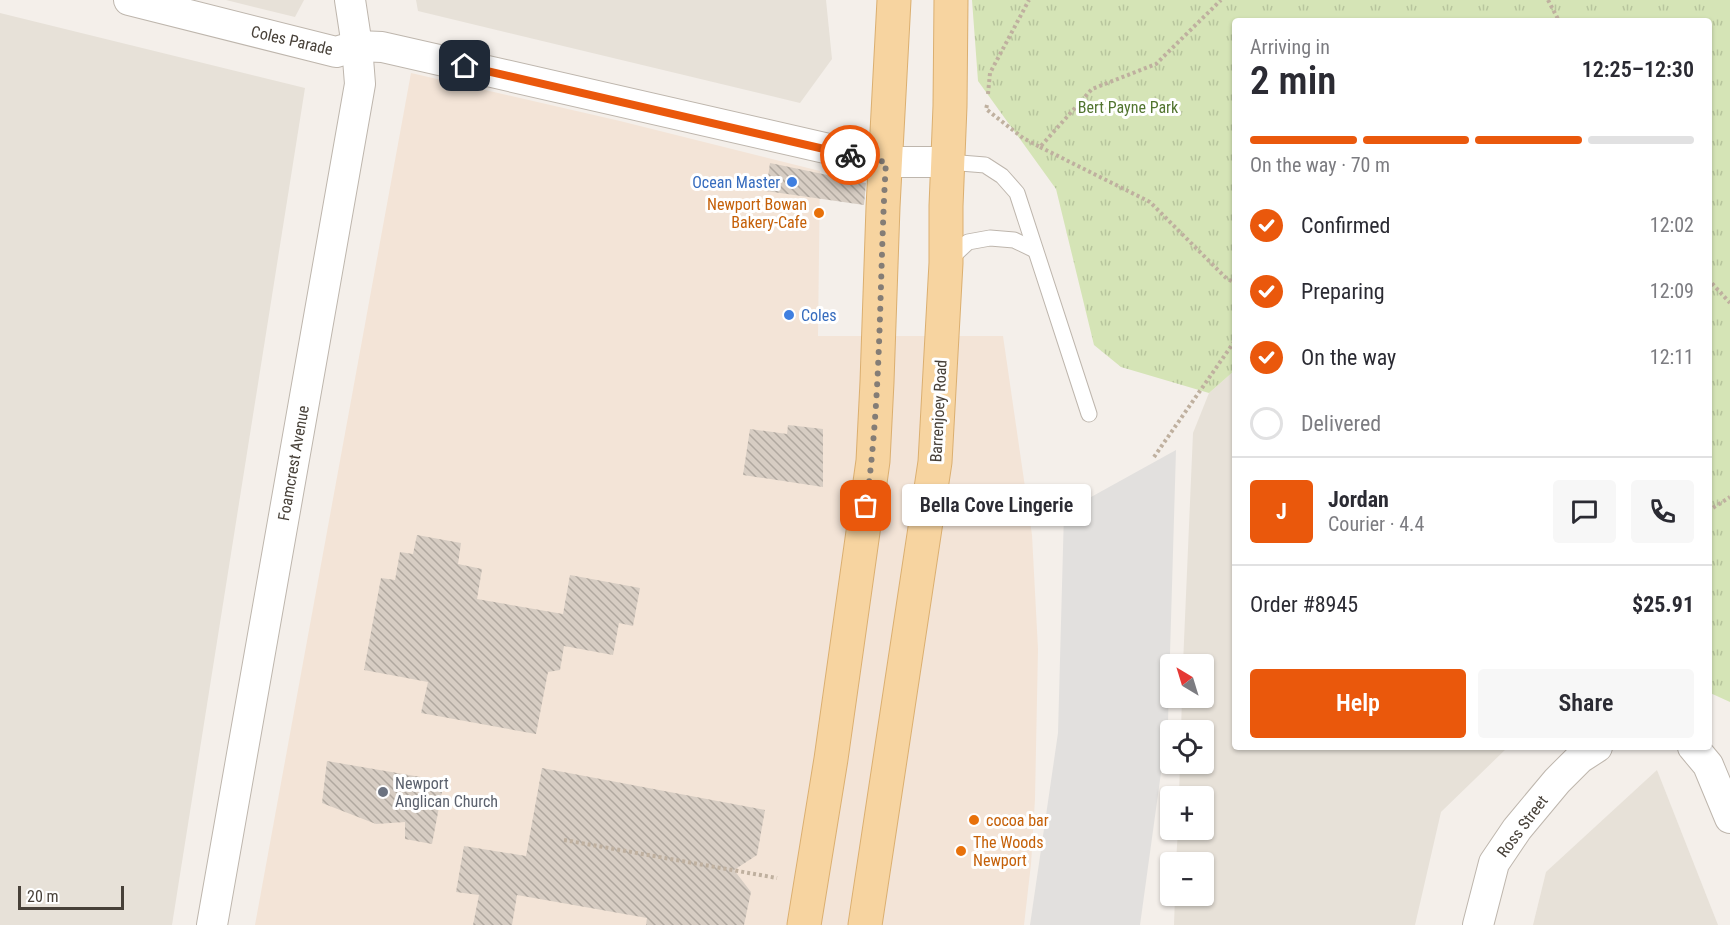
<!DOCTYPE html>
<meta charset="utf-8">
<style>
body{margin:0;font-family:"Roboto Condensed",sans-serif;background:#f7f7f7;color:#2b2b33;height:100vh;display:flex;flex-direction:column;font-size:22px;white-space:nowrap}
*{box-sizing:border-box;margin:0}
p{font-size:20px;color:#7c7c81}
.icon{flex:none;width:33px;height:33px;fill:none;stroke:currentColor;stroke-width:2;stroke-linecap:round;stroke-linejoin:round}
.map{position:relative;flex:1;overflow:hidden}
.panel{position:absolute;left:1232px;top:18px;width:480px;height:732px;display:flex;flex-direction:column;background:#fff;border-radius:6px;box-shadow:0 2px 4px #0004}
.panel>*{flex:none}
.needle{width:39px;rotate:322deg}
.tools{position:absolute;left:1160px;top:654px;display:grid;gap:12px}
.tools a{display:grid;place-items:center;width:54px;height:54px;border-radius:6px;background:#fff;box-shadow:0 2px 4px #0004;font-size:30px}
.scale{position:absolute;left:18px;bottom:15px;width:106px;box-sizing:border-box;padding-left:6px;border:3px solid #474038;border-top:0;font-size:16px;line-height:21px;white-space:nowrap;color:#474038;-webkit-text-stroke:4px #fff;paint-order:stroke}
.pin{position:absolute;display:grid;place-items:center;width:51px;height:51px;color:#fff;margin:-26px;border-radius:12px;box-shadow:0 3px 9px #0006}
.courier{position:absolute;display:grid;place-items:center;width:60px;height:60px;margin:-30px;border:4px solid #ea580c;border-radius:50%;background:#fff;color:#222;box-shadow:0 2px 8px #0007}
.bubble{position:absolute;height:42px;border-radius:6px;background:#fff;box-shadow:0 2px 4px #0004;font-size:20px;font-weight:600;line-height:42px;text-align:center}
.head em{font-style:normal;font-weight:600}
.head div{display:flex;flex-direction:column-reverse}
.head{display:flex;align-items:center;justify-content:space-between;height:102px;padding:0 18px}
h1{font-size:39px;font-weight:600;line-height:45px}
.bar{display:grid;grid-template-columns:repeat(4,1fr);gap:9px 6px;align-content:center;height:72px;padding:0 18px}
.bar i{height:8px;border-radius:4px;background:#e1e1e2}
.bar .active{background:#ea580c}
.bar p{grid-column:span 4}
.line{display:flex;align-items:center;gap:15px;padding:0 18px;border-top:2px solid #e1e1e2}
.line div{flex:1}
.round{display:grid;place-items:center;flex:none;width:63px;height:63px;border-radius:6px;background:#f7f7f7}
ol{padding:0 18px;list-style:none}
li{display:flex;align-items:center;gap:18px;height:66px}
li p{margin-inline-start:auto}
li .icon{padding:6px;border-radius:50%;background:#ea580c;color:#fff;stroke-width:4}
li:last-child{color:#7c7c81}
li i{width:33px;height:33px;border:3px solid #e1e1e2;border-radius:50%}
.action{display:flex;gap:12px;margin-top:auto;padding:12px 18px}
.action a{flex:1;height:69px;border-radius:6px;background:#ea580c;color:#fff;font-size:24px;font-weight:600;line-height:69px;text-align:center}
.action a+a{background:#f7f7f7;color:#2b2b33}
.map>svg:first-child{display:block}
.residential{fill:#e7e1d8}
.commercial{fill:#f3e4d7}
.park{fill:url(#park-tufts)}
.parking{fill:#e2e0de}
.building{fill:url(#building-back-hatch)}
.lines{fill:none;stroke-linecap:round;stroke-linejoin:round}
.service-casing{stroke:#beb6ad;stroke-width:17}
.minor-casing{stroke:#beb6ad;stroke-width:32}
.primary-casing{stroke:#dbaf70;stroke-width:35}
.path{stroke:#bfb09f;stroke-width:4;stroke-dasharray:3 3;stroke-linecap:butt}
.service{stroke:#fff;stroke-width:15}
.minor{stroke:#fff;stroke-width:30}
.primary{stroke:#f7d4a0;stroke-width:33}
.done{stroke:#847d76;stroke-width:6;stroke-dasharray:0 10.8}
.route{stroke:#ea580c;stroke-width:8}
.shop-dot{fill:#3f7fe0;stroke:#fff;stroke-width:2}
.food-dot{fill:#e8710a;stroke:#fff;stroke-width:2}
.worship-dot{fill:#6b7280;stroke:#fff;stroke-width:2}
.labels{text-anchor:middle;stroke-width:6;stroke-linejoin:round;paint-order:stroke}
.street-label{font-size:16px;fill:#474038;stroke:#fff}
.park-label{font-size:16px;fill:#527530;stroke:#fff}
.shop-label{font-size:16px;fill:#366cbe;stroke:#fff;text-anchor:end}
.food-label{font-size:16px;fill:#c56008;stroke:#fff;text-anchor:start}
.worship-label{font-size:16px;fill:#5b616d;stroke:#fff;text-anchor:start}
</style>
<div class="map">
<svg width="1730" height="925" viewBox="0 0 1730 925">
<defs>
<pattern id="park-tufts" width="24" height="20" patternUnits="userSpaceOnUse" patternTransform="scale(1.5)"><rect width="24" height="20" fill="#d5e4b6"/><path d="M3 7l-1-3M5 7V3M7 7l1-3M15 17l-1-3M17 17v-4M19 17l1-3" fill="none" stroke="#b8c59d"/></pattern>
<pattern id="building-back-hatch" width="6" height="6" patternUnits="userSpaceOnUse" patternTransform="scale(1.5)"><rect width="6" height="6" fill="#d7cdc3"/><path d="M-1 5l2 2M0 0l6 6M5-1l2 2" fill="none" stroke="#b0a89f"/></pattern>
</defs>
<rect width="100%" height="100%" fill="#f4efea"/>
<!-- residential -->
<g class="residential">
<path d="M 226,0 L 304,0 L 295,17 Z"/>
<path d="M 416,0 L 826,0 L 832,59 L 800,103 L 418,11 Z"/>
<path d="M 0,13 L 305,88 L 172,925 L 0,925 Z"/>
<path d="M 1234,371 L 1234,747 L 1508,747 L 1441,812 L 1415,925 L 1174,925 L 1175,896 L 1203,896 L 1203,862 L 1176,862 L 1178,830 L 1203,830 L 1203,796 L 1179,796 L 1180,764 L 1203,764 L 1203,730 L 1181,730 L 1182,698 L 1203,698 L 1203,664 L 1183,664 L 1193,433 L 1209,393 Z"/>
<path d="M 1657,770 L 1718,925 L 1533,925 L 1546,872 Z"/>
</g>
<!-- commercial -->
<path class="commercial" d="M 411,73 L 620,121 L 820,171 L 818,336 L 1003,336 L 1032,535 L 1038,649 L 1035,799 L 1031,864 L 1024,925 L 255,925 Z"/>
<!-- park -->
<path class="park" d="M 972,0 L 1730,0 L 1730,702 L 1708,692 L 1708,21 L 1234,21 L 1234,371 L 1209,393 L 1121,367 L 1094,345 L 1056,189 L 978,81 Z"/>
<!-- parking -->
<path class="parking" d="M 1176,450 L 1168,722 L 1140,925 L 1030,925 L 1058,733 L 1064,512 Z"/>
<!-- building -->
<g class="building">
<path d="M 770,163 L 866,183 L 864,205 L 766,191 Z"/>
<path d="M 788,425 L 823,429 L 823,487 L 743,475 L 750,429 L 787,434 Z"/>
<path d="M 417,535 L 461,543 L 458,564 L 482,569 L 477,599 L 563,614 L 570,575 L 640,588 L 633,626 L 619,623 L 613,655 L 564,646 L 560,670 L 548,672 L 536,734 L 421,713 L 428,682 L 364,670 L 381,578 L 395,580 L 400,552 L 413,554 Z"/>
<path d="M 327,761 L 444,781 L 432,844 L 405,839 L 405,822 L 376,824 L 322,803 Z"/>
<path d="M 542,768 L 765,810 L 757,855 L 734,870 L 751,892 L 744,925 L 646,925 L 647,918 L 517,895 L 512,925 L 473,925 L 479,895 L 456,892 L 464,846 L 526,856 Z"/>
</g>
<g class="lines">
<defs>
<g id="service">
<path d="M 948,162 L 985,165 L 1002,176 L 1017,193 L 1089,414"/>
<path d="M 949,260 L 968,242 L 990,238 L 1014,240 L 1035,250"/>
</g>
<g id="minor">
<path d="M 129,0 L 336,52 L 357,46 L 382,47 L 886,162 L 948,162"/>
<path d="M 1693,747 L 1708,765 L 1730,818"/>
<path d="M 212,925 L 360,84 L 357,46 L 350,0"/>
<path d="M 1478,925 L 1494,863 L 1517,829 L 1557,781 L 1580,758 L 1597,747"/>
</g>
<g id="primary">
<path d="M 804,925 L 831,759 L 873,461 L 877,382 L 883,207 L 894,0"/>
<path d="M 865,925 L 935,462 L 946,263 L 946,206 L 950,106 L 951,0"/>
</g>
</defs>
<!-- service casing -->
<use href="#service" class="service-casing"/>
<!-- minor casing -->
<use href="#minor" class="minor-casing"/>
<!-- primary casing -->
<use href="#primary" class="primary-casing"/>
<!-- path -->
<g class="path">
<path d="M 1548,0 L 1559,21"/>
<path d="M 988,94 L 990,73 L 1029,0"/>
<path d="M 987,105 L 986,109 L 1023,138 L 1040,147 L 1092,89 L 1156,64 L 1221,0"/>
<path d="M 1040,147 L 1150,202 L 1227,279 L 1234,282"/>
<path d="M 1708,279 L 1730,303"/>
<path d="M 1154,457 L 1234,342"/>
<path d="M 1708,511 L 1730,497"/>
<path d="M 564,840 L 777,878"/>
</g>
<!-- service -->
<use href="#service" class="service"/>
<!-- minor -->
<use href="#minor" class="minor"/>
<!-- primary -->
<use href="#primary" class="primary"/>
</g>
<g class="lines">
<!-- done -->
<path class="done" d="M 850,155 L 886,162 C 879,277 882,392 866,506"/>
<!-- route -->
<path class="route" d="M 465,66 L 850,155"/>
</g>
<!-- markers -->
<g class="shop-dot">
<circle cx="792" cy="182" r="6"/>
<circle cx="789" cy="315" r="6"/>
</g>
<g class="food-dot">
<circle cx="819" cy="213" r="6"/>
<circle cx="974" cy="820" r="6"/>
<circle cx="961" cy="851" r="6"/>
</g>
<circle class="worship-dot" cx="383" cy="792" r="6"/>
<g class="labels">
<!-- street labels -->
<g class="street-label">
<text transform="translate(292 40) rotate(13)" y="6">Coles Parade</text>
<text transform="translate(938 411) rotate(-87)" y="6">Barrenjoey Road</text>
<text transform="translate(293 463) rotate(-80)" y="6">Foamcrest Avenue</text>
<text transform="translate(1522 826) rotate(-53)" y="6">Ross Street</text>
</g>
<!-- park labels -->
<g class="park-label">
<text x="1128" y="113">Bert Payne Park</text>
</g>
<!-- shop labels -->
<g class="shop-label">
<text x="780" y="188">Ocean Master</text>
<text x="801" y="321" text-anchor="start">Coles</text>
</g>
<!-- food labels -->
<g class="food-label">
<text x="807" y="210" text-anchor="end">Newport Bowan<tspan x="807" dy="18">Bakery-Cafe</tspan></text>
<text x="986" y="826">cocoa bar</text>
<text x="973" y="848">The Woods<tspan x="973" dy="18">Newport</tspan></text>
</g>
<!-- worship labels -->
<g class="worship-label">
<text x="395" y="789">Newport<tspan x="395" dy="18">Anglican Church</tspan></text>
</g>
</g>
</svg>
<div class="tools">
<a><svg class="needle" viewBox="-14 -14 28 28"><path d="M0-13l5 13h-10z" fill="#e53935"/><path d="M0 13l5-13h-10z" fill="#7c7c81"/></svg></a>
<a><svg class="icon" aria-label="locate" viewBox="0 0 24 24"><circle cx="12" cy="12" r="6"/><path d="M12 2v4M12 18v4M2 12h4M18 12h4"/></svg></a>
<a>+</a>
<a>−</a>
</div>
<div class="scale">20 m</div>
<div class="pin" style="left:866px;top:506px;background:#ea580c"><svg class="icon" aria-label="bag" viewBox="0 0 24 24"><path d="M5 8h14l-1 12H6zM9 8a3 3 0 0 1 6 0"/></svg></div>
<div class="pin" style="left:465px;top:66px;background:#1f2937"><svg class="icon" aria-label="home" viewBox="0 0 24 24"><path d="M3 11l9-7 9 7M6 9v11h12V9"/></svg></div>
<div class="courier" style="left:850px;top:155px"><svg class="icon" aria-label="bike" viewBox="0 0 24 24"><circle cx="6" cy="16" r="4"/><circle cx="18" cy="16" r="4"/><path d="M6 16l4-8h5l3 8M10 8l3 8H6M13 5h3"/></svg></div>
<div class="bubble" style="left:902px;top:484px;width:189px">Bella Cove Lingerie</div>
<section class="panel">
<div class="head"><div><h1>2 min</h1><p>Arriving in</p></div><em>12:25–12:30</em></div>
<div class="bar"><i class="active"></i><i class="active"></i><i class="active"></i><i></i><p>On the way · 70 m</p></div>
<ol>
<li><svg class="icon" aria-label="check" viewBox="0 0 24 24"><path d="M5 12l5 5 9-10"/></svg>Confirmed<p>12:02</p></li>
<li><svg class="icon" aria-label="check" viewBox="0 0 24 24"><path d="M5 12l5 5 9-10"/></svg>Preparing<p>12:09</p></li>
<li><svg class="icon" aria-label="check" viewBox="0 0 24 24"><path d="M5 12l5 5 9-10"/></svg>On the way<p>12:11</p></li>
<li><i></i>Delivered</li>
</ol>
<div class="line" style="height:108px"><b class="round" style="background:#ea580c;color:#fff">J</b><div><b>Jordan</b><p>Courier · 4.4</p></div><a class="round"><svg class="icon" aria-label="chat" viewBox="0 0 24 24"><path d="M4 5h16v11H9l-5 4z"/></svg></a><a class="round"><svg class="icon" aria-label="phone" viewBox="0 0 24 24"><path d="M5 4h4l2 5-3 2q2 4 5 5l2-3 5 2v4C11 20 4 13 5 4z"/></svg></a></div>
<div class="line" style="height:78px"><div>Order #8945</div><b>$25.91</b></div>
<div class="action"><a>Help</a><a>Share</a></div>
</section>
</div>
